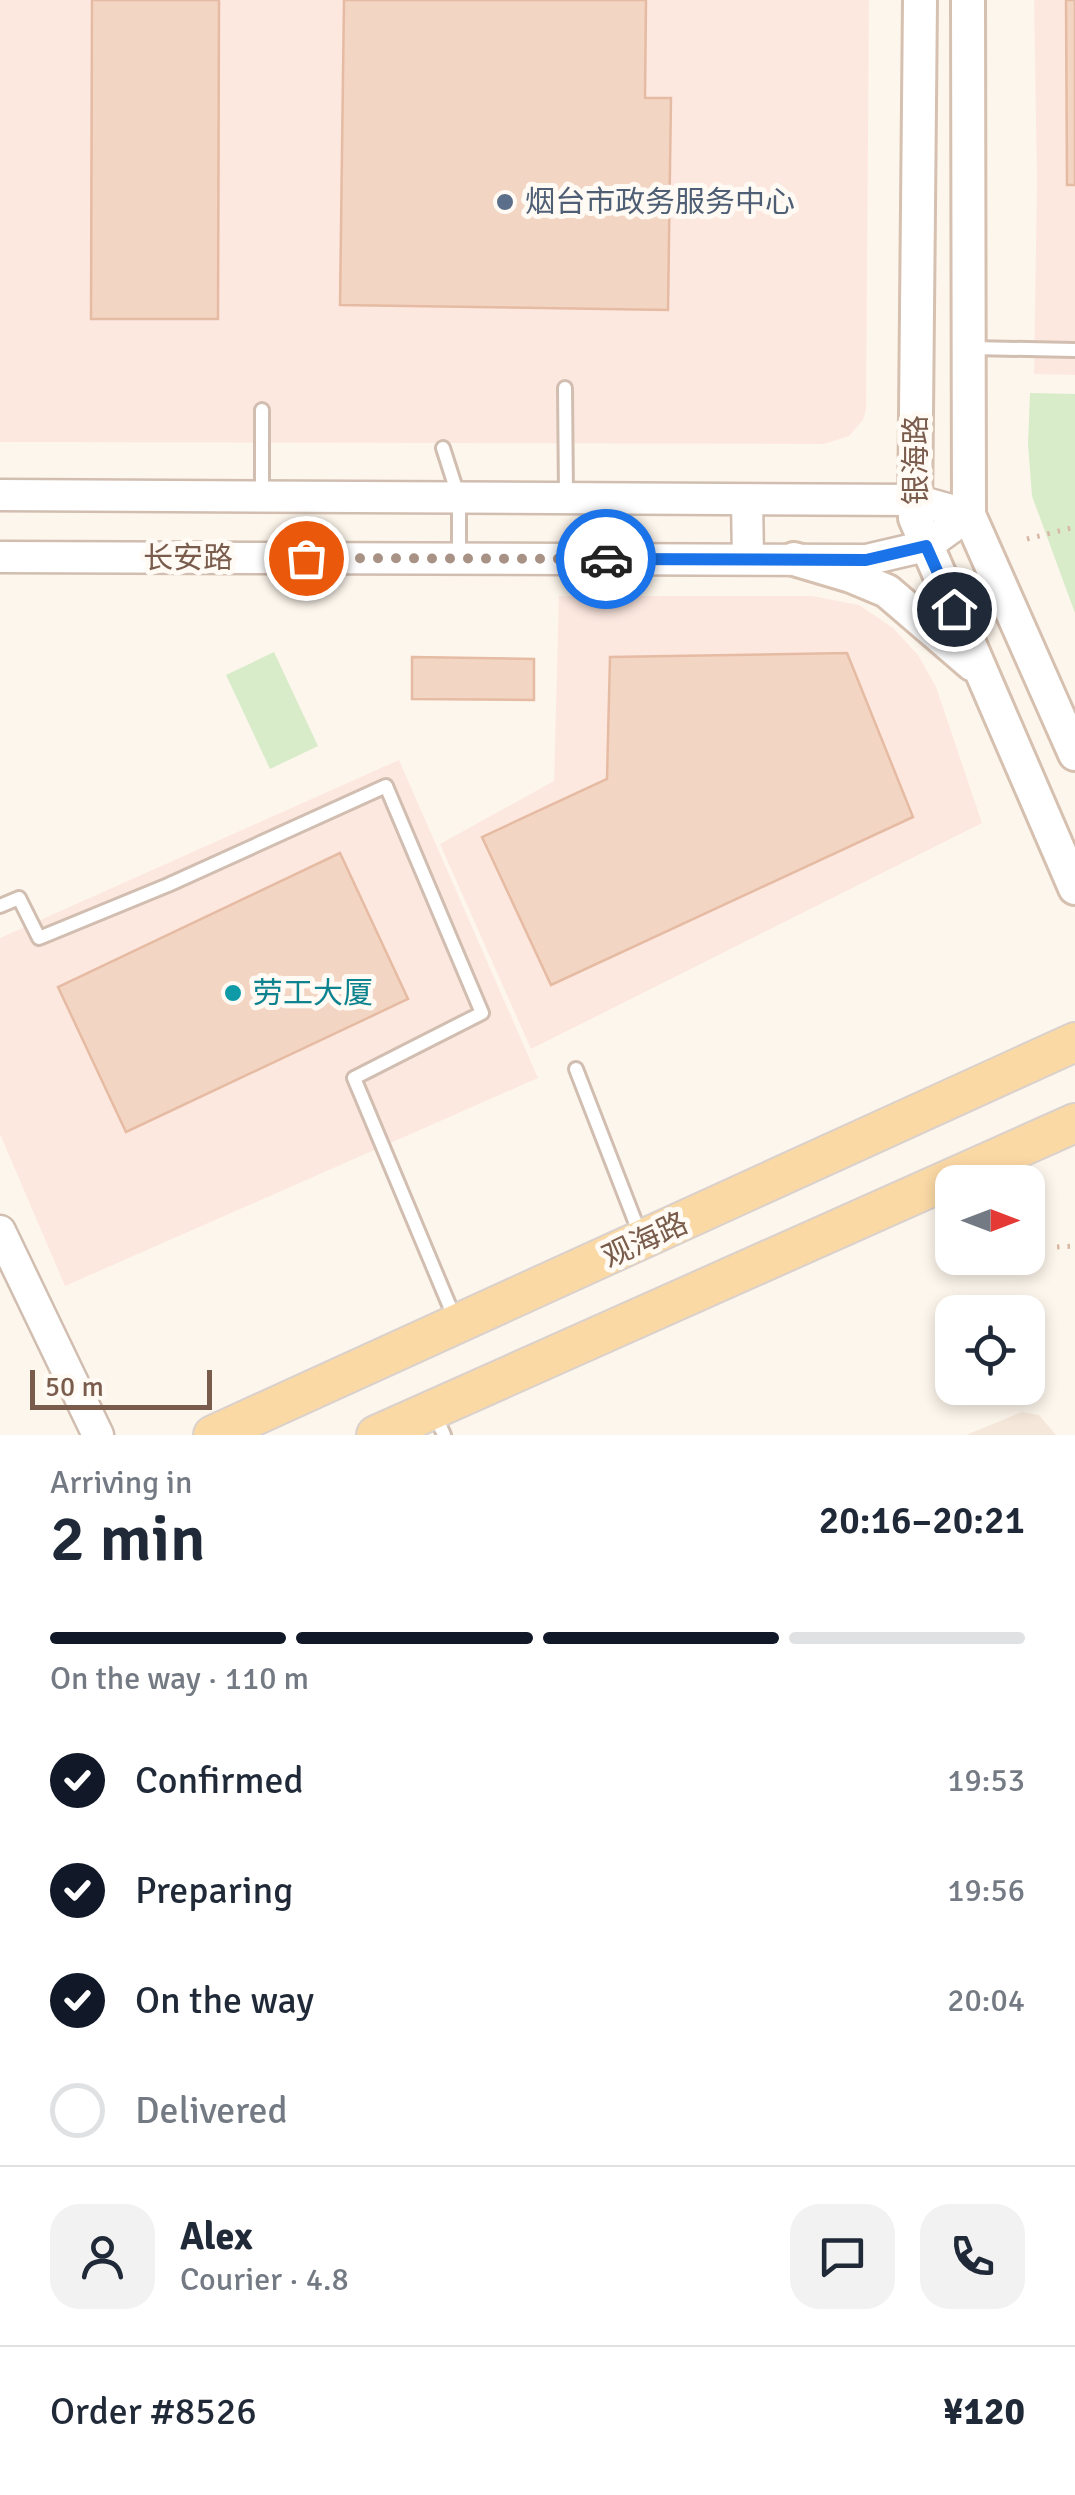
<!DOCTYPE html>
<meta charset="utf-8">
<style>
body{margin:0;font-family:Signika,"Noto Sans SC",sans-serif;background:#f2f2f3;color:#1f2937;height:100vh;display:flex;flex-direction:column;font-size:38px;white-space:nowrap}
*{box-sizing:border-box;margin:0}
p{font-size:32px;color:#747a83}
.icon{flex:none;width:55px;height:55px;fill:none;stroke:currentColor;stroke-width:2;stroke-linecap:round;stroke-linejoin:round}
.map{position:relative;height:1435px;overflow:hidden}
.sheet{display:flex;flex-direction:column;background:#fff;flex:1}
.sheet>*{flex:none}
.needle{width:65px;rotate:90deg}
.buttons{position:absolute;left:935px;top:1165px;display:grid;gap:20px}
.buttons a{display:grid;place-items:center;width:110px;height:110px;border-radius:20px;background:#fff;box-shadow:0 5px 15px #0003;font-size:50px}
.scale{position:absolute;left:30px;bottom:25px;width:182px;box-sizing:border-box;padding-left:10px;border:5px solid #7a5c4d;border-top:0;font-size:28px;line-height:35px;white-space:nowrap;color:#7a5c4d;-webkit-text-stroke:8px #fffaf3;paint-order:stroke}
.pin{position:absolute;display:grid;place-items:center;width:85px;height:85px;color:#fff;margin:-42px;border:5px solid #fff;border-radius:50%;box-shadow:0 2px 10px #0007}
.courier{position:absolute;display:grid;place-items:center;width:100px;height:100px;margin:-50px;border:8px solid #1a73e8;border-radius:50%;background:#fff;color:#222;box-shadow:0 2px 12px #0007}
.headline em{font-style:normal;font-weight:600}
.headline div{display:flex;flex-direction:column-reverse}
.headline{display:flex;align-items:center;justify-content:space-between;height:170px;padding:0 50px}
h1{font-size:65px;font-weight:600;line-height:75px}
.bar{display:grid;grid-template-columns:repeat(4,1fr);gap:15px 10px;align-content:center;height:120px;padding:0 50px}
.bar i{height:12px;border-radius:8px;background:#e0e1e3}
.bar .active{background:#111827}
.bar p{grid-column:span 4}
.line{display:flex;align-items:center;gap:25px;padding:0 50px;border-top:2px solid #e0e1e3}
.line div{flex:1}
.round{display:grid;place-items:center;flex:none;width:105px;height:105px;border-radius:30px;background:#f2f2f3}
ol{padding:0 50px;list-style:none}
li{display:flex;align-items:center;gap:30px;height:110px}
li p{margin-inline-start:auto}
li .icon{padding:10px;border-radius:50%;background:#111827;color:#fff;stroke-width:4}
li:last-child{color:#747a83}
li i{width:55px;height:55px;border:5px solid #e0e1e3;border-radius:50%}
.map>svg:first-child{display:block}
.residential{fill:#f5e8da}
.commercial{fill:#fde8e0}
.green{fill:#d8ecc9}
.building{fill:#f3d5c3;stroke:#e6bba3;stroke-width:2.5}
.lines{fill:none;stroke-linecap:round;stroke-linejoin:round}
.service-casing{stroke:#d1beb0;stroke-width:18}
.tertiary-casing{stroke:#d1beb0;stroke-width:35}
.secondary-casing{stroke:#d6c0b0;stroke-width:38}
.primary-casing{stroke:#dad1cd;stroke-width:42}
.path{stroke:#d9b8a5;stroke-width:5;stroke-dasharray:2.5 8;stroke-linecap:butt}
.service{stroke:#fff;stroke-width:12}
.tertiary{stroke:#fff;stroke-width:30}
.secondary{stroke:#fff;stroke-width:32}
.primary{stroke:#fbd9a5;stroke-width:38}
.done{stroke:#a89285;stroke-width:10;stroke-dasharray:0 18}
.route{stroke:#1a73e8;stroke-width:12}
.service-dot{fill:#5c6f8a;stroke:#fffaf3;stroke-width:4}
.culture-dot{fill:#0f9aa8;stroke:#fffaf3;stroke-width:4}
.labels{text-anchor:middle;stroke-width:10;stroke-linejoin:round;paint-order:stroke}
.service-label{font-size:30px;fill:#4e5e75;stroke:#fffaf3;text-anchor:start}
.street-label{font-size:30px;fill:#7a5c4d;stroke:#fffaf3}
.culture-label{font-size:30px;fill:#0d838f;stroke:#fffaf3;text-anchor:start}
</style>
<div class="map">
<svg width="1075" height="1435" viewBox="0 0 1075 1435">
<rect width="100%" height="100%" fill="#fdf6ec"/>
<!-- residential -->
<path class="residential" d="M 1022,1412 L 1039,1415 L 1056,1435 L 966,1435 Z"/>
<!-- commercial -->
<g class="commercial">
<path d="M 0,0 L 869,0 L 866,410 L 863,420 L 849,436 L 824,444 L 0,442 Z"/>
<path d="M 1034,0 L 1075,0 L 1075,375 L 1034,374 L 1037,182 Z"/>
<path d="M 559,596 L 812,596 L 859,605 L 893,628 L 918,655 L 936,687 L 982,823 L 531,1049 L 440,844 L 554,781 Z"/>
<path d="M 399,760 L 538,1078 L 65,1286 L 0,1134 L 0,938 Z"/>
</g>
<!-- green -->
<g class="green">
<path d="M 1030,393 L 1075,394 L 1075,613 L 1032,496 L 1028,444 Z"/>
<path d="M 274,652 L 318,746 L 270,769 L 226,675 Z"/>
</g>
<!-- building -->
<g class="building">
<path d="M 92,0 L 219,0 L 218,319 L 91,319 Z"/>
<path d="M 344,0 L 646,0 L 645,98 L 671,98 L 668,310 L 340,305 Z"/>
<path d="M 1066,0 L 1075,0 L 1075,185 L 1067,185 Z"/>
<path d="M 847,653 L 913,817 L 551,985 L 482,837 L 607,779 L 610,657 Z"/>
<path d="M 412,657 L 534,659 L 534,700 L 412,699 Z"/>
<path d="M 340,853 L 408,999 L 126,1132 L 58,987 Z"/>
</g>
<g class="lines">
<defs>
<g id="service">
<path d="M 971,348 L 1075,350"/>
<path d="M 565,388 L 566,496"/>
<path d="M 443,448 L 459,498 L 459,558"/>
<path d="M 262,494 L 262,410"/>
<path d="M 0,906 L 19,898 L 39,938 L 168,885 L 386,786 L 482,1013 L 354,1078 L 455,1319"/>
<path d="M 576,1069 L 640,1234"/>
<path d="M 434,1412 L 444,1435"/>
</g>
<g id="tertiary">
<path d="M 0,495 L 915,500 L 969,515"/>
<path d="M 747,500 L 748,559"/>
<path d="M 0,557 L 866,560 L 926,546 L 969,515"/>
<path d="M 0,1231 L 98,1435"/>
</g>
<g id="secondary">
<path d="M 920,0 L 915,518 L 1075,888"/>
<path d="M 968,0 L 969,515 L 1075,754"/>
<path d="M 794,559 L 851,576 L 887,591 L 972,664"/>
</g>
<g id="primary">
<path d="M 213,1435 L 1075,1042"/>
<path d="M 376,1435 L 1075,1123"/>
</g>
</defs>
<!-- service casing -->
<use href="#service" class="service-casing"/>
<!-- tertiary casing -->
<use href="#tertiary" class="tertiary-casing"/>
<!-- secondary casing -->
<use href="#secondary" class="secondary-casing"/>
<!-- primary casing -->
<use href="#primary" class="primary-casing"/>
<!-- path -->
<g class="path">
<path d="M 1027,539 L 1075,527"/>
<path d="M 1057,1247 L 1075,1246"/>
</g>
<!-- service -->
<use href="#service" class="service"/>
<!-- tertiary -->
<use href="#tertiary" class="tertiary"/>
<!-- secondary -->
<use href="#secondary" class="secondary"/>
<!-- primary -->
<use href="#primary" class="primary"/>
</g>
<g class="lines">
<!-- done -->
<path class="done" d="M 306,558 L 606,559"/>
<!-- route -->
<path class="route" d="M 606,559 L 866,560 L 926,546 L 954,609"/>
</g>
<!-- markers -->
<circle class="service-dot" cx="505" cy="202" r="10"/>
<circle class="culture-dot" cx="233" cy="993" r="10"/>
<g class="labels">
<!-- service labels -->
<g class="service-label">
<text x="525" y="212">烟台市政务服务中心</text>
</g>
<!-- street labels -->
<g class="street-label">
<text transform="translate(916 460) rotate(-90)" y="10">银海路</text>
<text x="188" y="568">长安路</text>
<text transform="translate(645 1240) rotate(-25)" y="10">观海路</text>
</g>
<!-- culture labels -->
<g class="culture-label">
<text x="253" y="1003">劳工大厦</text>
</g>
</g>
</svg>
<div class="buttons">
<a><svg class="needle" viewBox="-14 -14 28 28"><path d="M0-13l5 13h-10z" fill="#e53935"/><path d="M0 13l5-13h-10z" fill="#747a83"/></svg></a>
<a><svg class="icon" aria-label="locate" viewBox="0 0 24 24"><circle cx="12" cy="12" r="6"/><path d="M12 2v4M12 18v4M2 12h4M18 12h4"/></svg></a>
</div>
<div class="scale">50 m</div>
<div class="pin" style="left:306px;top:558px;background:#ea580c"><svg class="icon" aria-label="bag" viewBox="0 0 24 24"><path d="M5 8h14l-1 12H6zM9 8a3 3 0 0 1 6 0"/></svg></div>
<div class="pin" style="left:954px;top:609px;background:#1f2937"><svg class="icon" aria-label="home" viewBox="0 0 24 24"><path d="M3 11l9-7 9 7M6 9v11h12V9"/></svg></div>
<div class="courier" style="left:606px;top:559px"><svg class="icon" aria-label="car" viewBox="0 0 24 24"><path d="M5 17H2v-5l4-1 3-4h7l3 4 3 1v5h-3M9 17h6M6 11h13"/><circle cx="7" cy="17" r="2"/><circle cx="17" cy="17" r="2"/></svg></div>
</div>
<section class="sheet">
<div class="headline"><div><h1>2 min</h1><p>Arriving in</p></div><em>20:16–20:21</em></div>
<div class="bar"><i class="active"></i><i class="active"></i><i class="active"></i><i></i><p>On the way · 110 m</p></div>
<ol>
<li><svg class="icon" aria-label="check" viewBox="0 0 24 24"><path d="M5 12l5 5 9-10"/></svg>Confirmed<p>19:53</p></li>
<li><svg class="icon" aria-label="check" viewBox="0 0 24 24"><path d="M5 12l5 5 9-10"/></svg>Preparing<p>19:56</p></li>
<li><svg class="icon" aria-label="check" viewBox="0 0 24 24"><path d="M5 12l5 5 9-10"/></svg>On the way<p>20:04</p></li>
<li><i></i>Delivered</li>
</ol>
<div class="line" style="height:180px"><a class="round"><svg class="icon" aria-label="person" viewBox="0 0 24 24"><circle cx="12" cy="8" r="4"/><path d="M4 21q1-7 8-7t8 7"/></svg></a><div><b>Alex</b><p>Courier · 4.8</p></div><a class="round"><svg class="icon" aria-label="chat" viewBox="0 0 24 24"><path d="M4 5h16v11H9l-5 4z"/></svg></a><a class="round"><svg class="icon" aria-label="phone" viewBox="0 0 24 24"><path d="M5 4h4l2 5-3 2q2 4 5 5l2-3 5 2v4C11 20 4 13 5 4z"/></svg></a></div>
<div class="line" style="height:130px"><div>Order #8526</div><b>¥120</b></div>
</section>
